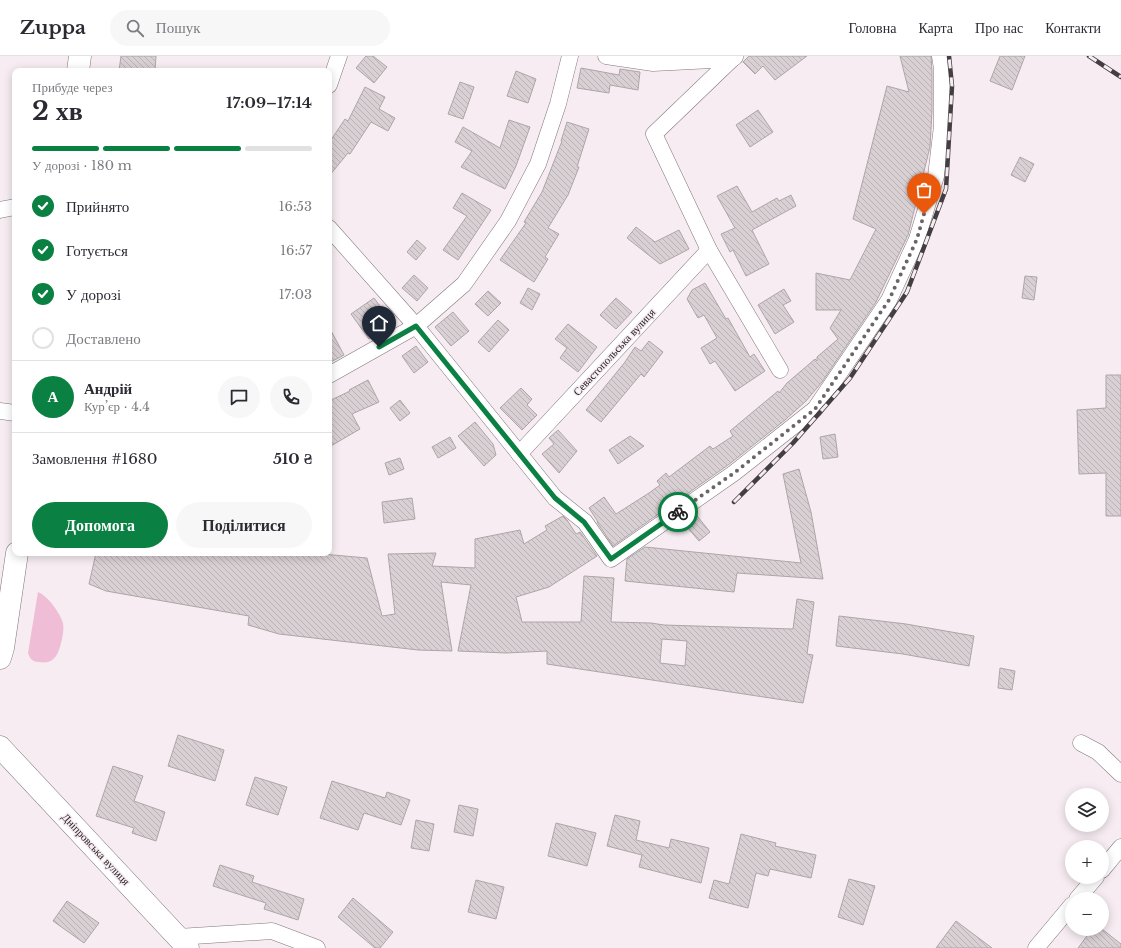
<!DOCTYPE html>
<html lang="uk">
<meta charset="utf-8">
<style>
body{margin:0;font-family:"Libre Baskerville",serif;background:#f7f7f7;color:#2b2b33;height:100vh;display:flex;flex-direction:column;font-size:15px;white-space:nowrap}
*{box-sizing:border-box;margin:0}
p{font-size:13px;color:#7c7c81}
.icon{flex:none;width:22px;height:22px;fill:none;stroke:currentColor;stroke-width:2;stroke-linecap:round;stroke-linejoin:round}
.map{position:relative;flex:1;overflow:hidden}
.details{position:absolute;left:12px;top:12px;width:320px;height:488px;display:flex;flex-direction:column;background:#fff;border-radius:8px;box-shadow:0 2px 10px #0003}
.details>*{flex:none}
.tools{position:absolute;left:1065px;top:732px;display:grid;gap:8px}
.tools a{display:grid;place-items:center;width:44px;height:44px;border-radius:50%;background:#fff;box-shadow:0 2px 10px #0003;font-size:20px}
.pin{position:absolute;display:grid;place-items:center;width:34px;height:34px;color:#fff;margin:-41px -17px;border-radius:50% 50% 50% 0;rotate:-45deg;box-shadow:0 0 4px #0007}
.pin .icon{rotate:45deg}
.courier{position:absolute;display:grid;place-items:center;width:40px;height:40px;margin:-20px;border:3px solid #0b8043;border-radius:50%;background:#fff;color:#222;box-shadow:0 1px 5px #0007}
.overview em{font-style:normal;font-weight:700}
.overview div{display:flex;flex-direction:column-reverse}
.overview{display:flex;align-items:center;justify-content:space-between;height:68px;padding:0 20px}
h1{font-size:26px;font-weight:700;line-height:30px}
.bar{display:grid;grid-template-columns:repeat(4,1fr);gap:6px 4px;align-content:center;height:48px;padding:0 20px}
.bar i{height:5px;border-radius:3px;background:#e1e1e2}
.bar .current{background:#0b8043}
.bar p{grid-column:span 4}
.line{display:flex;align-items:center;gap:10px;padding:0 20px;border-top:1px solid #e1e1e2}
.line div{flex:1}
.round{display:grid;place-items:center;flex:none;width:42px;height:42px;border-radius:21px;background:#f7f7f7}
ol{padding:0 20px;list-style:none}
li{display:flex;align-items:center;gap:12px;height:44px}
li p{margin-inline-start:auto}
li .icon{padding:4px;border-radius:50%;background:#0b8043;color:#fff;stroke-width:4}
li:last-child{color:#7c7c81}
li i{width:22px;height:22px;border:2px solid #e1e1e2;border-radius:50%}
.action{display:flex;gap:8px;margin-top:auto;padding:8px 20px}
.action a{flex:1;height:46px;border-radius:24px;background:#0b8043;color:#fff;font-size:16px;font-weight:700;line-height:46px;text-align:center}
.action a+a{background:#f7f7f7;color:#2b2b33}
header{display:flex;align-items:center;gap:24px;box-sizing:border-box;height:56px;padding:0 20px;background:#fff;border-bottom:1px solid #e1e1e2}
header strong{font-size:19px}
nav{display:flex;gap:22px;margin-inline-start:auto;font-size:14px}
.search{width:280px;height:36px;background:#f7f7f7;display:flex;align-items:center;gap:10px;box-sizing:border-box;padding:0 14px;border-radius:22px;color:#7c7c81;font-size:15px}
.map>svg:first-child{display:block}
.grass{fill:#efbed6}
.building{fill:url(#building-back-hatch);stroke:#aea5a9;fill-rule:evenodd}
.lines{fill:none;stroke-linecap:round;stroke-linejoin:round}
.street-casing{stroke:#80777b;stroke-width:17}
.secondary-casing{stroke:#80777b;stroke-width:23}
.street{stroke:#fff;stroke-width:16}
.secondary{stroke:#fff;stroke-width:22}
.rail-casing{stroke:#433e41;stroke-width:4.5}
.rail{stroke:#f6ecf1;stroke-width:3;stroke-dasharray:9;stroke-linecap:butt}
.done{stroke:#6c6568;stroke-width:4;stroke-dasharray:0 7.2}
.route{stroke:#0b8043;stroke-width:5}
.labels{text-anchor:middle;stroke-width:3;stroke-linejoin:round;paint-order:stroke}
.street-label{font-size:11px;fill:#211d1f;stroke:#f6ecf1}
</style>
<header>
<strong>Zuppa</strong>
<div class="search"><svg class="icon" aria-label="search" viewBox="0 0 24 24"><circle cx="10" cy="10" r="6"/><path d="M15 15l6 6"/></svg>Пошук</div>
<nav><a>Головна</a><a>Карта</a><a>Про нас</a><a>Контакти</a></nav>
</header>
<div class="map">
<svg width="1121" height="892" viewBox="0 0 1121 892">
<defs>
<pattern id="building-back-hatch" width="6" height="6" patternUnits="userSpaceOnUse"><rect width="6" height="6" fill="#d9d0d4"/><path d="M-1 5l2 2M0 0l6 6M5-1l2 2" fill="none" stroke="#bab2b6"/></pattern>
</defs>
<rect width="100%" height="100%" fill="#f6ecf1"/>
<!-- grass -->
<path class="grass" d="M 38,536 C 48,540 60,557 63,567 C 64,572 63,578 62,583 C 59,596 56,609 39,606 C 33,606 30,603 28,597 Z"/>
<!-- building -->
<g class="building">
<path d="M 121,0 L 156,0 L 155,15 L 119,15 Z"/>
<path d="M 366,0 L 373,0 L 387,11 L 374,27 L 356,12 Z"/>
<path d="M 749,0 L 807,0 L 775,24 L 763,10 L 755,18 L 743,6 Z"/>
<path d="M 900,0 L 931,0 L 932,16 L 932,55 L 930,91 L 908,179 L 876,246 L 822,326 L 806,345 L 785,364 L 728,409 L 613,490 L 597,466 L 598,466 L 589,452 L 604,441 L 616,458 L 649,437 L 660,429 L 657,425 L 666,417 L 669,421 L 710,390 L 713,393 L 733,380 L 730,375 L 778,335 L 779,337 L 787,327 L 815,303 L 817,305 L 817,301 L 838,283 L 830,272 L 841,254 L 816,254 L 816,217 L 850,224 L 876,173 L 853,163 L 887,30 L 909,36 Z"/>
<path d="M 1000,0 L 1025,0 L 1012,34 L 990,25 Z"/>
<path d="M 581,12 L 619,19 L 620,13 L 640,16 L 638,34 L 610,29 L 609,37 L 577,32 Z"/>
<path d="M 516,15 L 536,23 L 528,47 L 507,40 Z"/>
<path d="M 460,26 L 474,31 L 463,63 L 448,58 Z"/>
<path d="M 365,31 L 385,41 L 379,53 L 395,62 L 388,75 L 371,66 L 350,98 L 348,97 L 329,120 L 329,87 L 345,63 L 348,65 Z"/>
<path d="M 758,54 L 773,76 L 750,91 L 736,69 Z"/>
<path d="M 509,64 L 530,71 L 516,110 L 505,133 L 461,111 L 472,95 L 455,86 L 463,71 L 500,92 Z"/>
<path d="M 567,66 L 589,73 L 577,111 L 579,111 L 568,139 L 548,172 L 559,178 L 545,201 L 548,203 L 534,226 L 500,204 L 526,167 L 524,166 L 542,136 L 562,85 L 561,85 Z"/>
<path d="M 1020,101 L 1034,108 L 1025,126 L 1011,119 Z"/>
<path d="M 737,130 L 752,156 L 777,142 L 779,145 L 791,139 L 796,150 L 752,174 L 769,208 L 746,220 L 733,194 L 730,196 L 721,178 L 735,172 L 717,140 Z"/>
<path d="M 462,137 L 491,154 L 458,204 L 443,194 L 467,160 L 453,152 Z"/>
<path d="M 636,171 L 655,186 L 679,174 L 689,193 L 660,208 L 627,182 Z"/>
<path d="M 417,184 L 426,192 L 416,204 L 407,196 Z"/>
<path d="M 414,219 L 428,232 L 417,245 L 402,232 Z"/>
<path d="M 1025,220 L 1037,221 L 1034,244 L 1022,242 Z"/>
<path d="M 705,227 L 726,263 L 728,262 L 750,301 L 754,298 L 765,315 L 735,335 L 715,305 L 710,308 L 701,292 L 717,282 L 704,259 L 698,262 L 687,243 L 692,234 Z"/>
<path d="M 528,232 L 540,238 L 532,254 L 520,247 Z"/>
<path d="M 784,233 L 791,245 L 783,249 L 794,266 L 775,278 L 758,249 Z"/>
<path d="M 488,235 L 501,247 L 488,260 L 475,248 Z"/>
<path d="M 374,242 L 392,267 L 369,283 L 351,258 Z"/>
<path d="M 616,242 L 632,256 L 616,273 L 600,259 Z"/>
<path d="M 453,256 L 469,275 L 451,290 L 435,271 Z"/>
<path d="M 498,264 L 509,274 L 489,296 L 478,286 Z"/>
<path d="M 568,268 L 597,291 L 578,316 L 560,302 L 567,292 L 555,283 Z"/>
<path d="M 329,271 L 344,299 L 329,307 Z"/>
<path d="M 649,285 L 663,296 L 644,321 L 641,318 L 601,366 L 586,354 L 625,306 L 635,291 L 641,295 Z"/>
<path d="M 416,290 L 428,306 L 414,317 L 402,300 Z"/>
<path d="M 1106,319 L 1121,319 L 1121,460 L 1106,460 L 1106,417 L 1079,418 L 1077,354 L 1106,352 Z"/>
<path d="M 368,324 L 379,346 L 352,358 L 360,373 L 329,391 L 329,345 L 350,335 L 349,334 Z"/>
<path d="M 521,332 L 532,343 L 527,349 L 537,359 L 522,374 L 500,352 Z"/>
<path d="M 400,344 L 410,357 L 400,365 L 390,352 Z"/>
<path d="M 475,366 L 493,388 L 496,399 L 484,410 L 458,380 Z"/>
<path d="M 558,374 L 577,395 L 559,417 L 542,398 L 554,388 L 549,382 Z"/>
<path d="M 835,378 L 838,401 L 823,403 L 820,381 Z"/>
<path d="M 630,380 L 644,390 L 618,408 L 609,394 Z"/>
<path d="M 450,381 L 456,392 L 438,402 L 432,391 Z"/>
<path d="M 400,402 L 404,413 L 389,419 L 385,407 Z"/>
<path d="M 799,413 L 811,456 L 823,523 L 737,517 L 734,536 L 625,525 L 627,503 L 645,491 L 801,507 L 783,418 Z"/>
<path d="M 412,442 L 415,463 L 384,467 L 382,446 Z"/>
<path d="M 694,456 L 710,476 L 699,485 L 682,465 Z"/>
<path d="M 563,460 L 567,464 L 576,478 L 580,476 L 597,500 L 549,531 L 516,541 L 522,566 L 581,566 L 584,520 L 614,522 L 611,566 L 651,567 L 664,569 L 793,573 L 797,543 L 814,546 L 807,598 L 813,599 L 803,647 L 547,608 L 547,595 L 506,597 L 458,595 L 471,529 L 441,526 L 452,595 L 418,594 L 279,578 L 248,569 L 249,560 L 106,535 L 89,528 L 96,497 L 280,497 L 281,498 L 322,498 L 367,502 L 382,560 L 395,558 L 388,498 L 436,497 L 432,510 L 475,512 L 475,483 L 520,474 L 524,488 L 547,474 L 545,470 ZM 662,583 L 687,585 L 685,610 L 660,607 Z"/>
<path d="M 839,560 L 906,568 L 974,580 L 969,610 L 903,598 L 836,590 Z"/>
<path d="M 1000,612 L 1015,615 L 1012,634 L 998,632 Z"/>
<path d="M 178,679 L 224,694 L 215,725 L 168,710 Z"/>
<path d="M 113,710 L 143,720 L 134,745 L 165,756 L 156,785 L 132,777 L 134,772 L 96,760 Z"/>
<path d="M 255,721 L 287,731 L 278,759 L 246,749 Z"/>
<path d="M 332,725 L 385,742 L 387,736 L 410,744 L 401,769 L 364,757 L 358,774 L 320,762 Z"/>
<path d="M 459,749 L 478,753 L 473,780 L 454,776 Z"/>
<path d="M 615,759 L 640,765 L 636,784 L 669,792 L 671,783 L 709,792 L 701,827 L 639,811 L 642,799 L 607,790 Z"/>
<path d="M 416,764 L 434,768 L 429,795 L 411,792 Z"/>
<path d="M 556,767 L 596,777 L 587,810 L 548,800 Z"/>
<path d="M 741,778 L 776,787 L 775,790 L 816,799 L 811,822 L 770,813 L 768,820 L 756,817 L 748,852 L 709,842 L 714,824 L 729,828 Z"/>
<path d="M 220,809 L 254,820 L 252,826 L 304,843 L 298,864 L 264,853 L 266,847 L 213,830 Z"/>
<path d="M 849,823 L 875,830 L 863,869 L 838,861 Z"/>
<path d="M 476,824 L 504,831 L 496,863 L 468,856 Z"/>
<path d="M 353,842 L 393,876 L 380,892 L 375,892 L 338,861 Z"/>
<path d="M 67,845 L 99,867 L 84,887 L 53,865 Z"/>
<path d="M 956,865 L 992,892 L 936,892 Z"/>
<path d="M 1092,873 L 1102,873 L 1121,888 L 1121,892 L 1078,892 Z"/>
</g>
<g class="lines">
<defs>
<g id="street">
<path d="M 606,0 L 653,7 L 732,3 L 735,1"/>
<path d="M 329,29 L 339,0"/>
<path d="M 0,154 L 15,151"/>
<path d="M 329,172 L 416,270 L 555,442 L 585,466 L 611,503 L 734,417 L 815,353 L 889,244 L 917,183 L 936,120 L 942,70 L 942,13 L 940,0"/>
<path d="M 709,194 L 654,78 L 732,3"/>
<path d="M 329,319 L 416,270 L 464,228 L 508,165 L 538,108 L 558,48 L 570,0"/>
<path d="M 0,355 L 15,357"/>
<path d="M 519,398 L 709,194 L 780,314"/>
<path d="M 1081,687 L 1098,696 L 1121,718"/>
<path d="M 1102,814 L 1121,791"/>
<path d="M 1077,843 L 1096,821"/>
<path d="M 178,881 L 272,875 L 317,892"/>
<path d="M 1036,892 L 1072,849"/>
</g>
<g id="secondary">
<path d="M 78,15 L 80,0"/>
<path d="M 0,602 L 3,592 L 17,497"/>
<path d="M 0,691 L 188,892"/>
</g>
</defs>
<!-- street casing -->
<use href="#street" class="street-casing"/>
<!-- secondary casing -->
<use href="#secondary" class="secondary-casing"/>
<!-- street -->
<use href="#street" class="street"/>
<!-- secondary -->
<use href="#secondary" class="secondary"/>
<defs>
<g id="rail">
<path d="M 1089,0 L 1121,21"/>
<path d="M 734,446 L 793,387 L 850,322 L 907,236 L 946,133 L 952,30 L 949,0"/>
</g>
</defs>
<!-- rail casing -->
<use href="#rail" class="rail-casing"/>
<!-- rail -->
<use href="#rail" class="rail"/>
</g>
<g class="lines">
<!-- done -->
<path class="done" d="M 678,456 L 734,417 L 815,353 L 889,244 L 917,183 L 924,158"/>
<!-- route -->
<path class="route" d="M 379,291 L 416,270 L 555,442 L 584,466 L 611,503 L 678,456"/>
</g>
<g class="labels">
<!-- street labels -->
<g class="street-label">
<text transform="translate(614 296) rotate(-47)" y="4">Севастопольська вулиця</text>
<text transform="translate(96 793) rotate(47)" y="4">Дніпровська вулиця</text>
</g>
</g>
</svg>
<div class="tools">
<a><svg class="icon" aria-label="layers" viewBox="0 0 24 24"><path d="M12 4l9 5-9 5-9-5zM3 14l9 5 9-5"/></svg></a>
<a>+</a>
<a>−</a>
</div>
<div class="pin" style="left:924px;top:158px;background:#ea580c"><svg class="icon" aria-label="bag" viewBox="0 0 24 24"><path d="M5 8h14l-1 12H6zM9 8a3 3 0 0 1 6 0"/></svg></div>
<div class="pin" style="left:379px;top:291px;background:#1f2937"><svg class="icon" aria-label="home" viewBox="0 0 24 24"><path d="M3 11l9-7 9 7M6 9v11h12V9"/></svg></div>
<div class="courier" style="left:678px;top:456px"><svg class="icon" aria-label="bike" viewBox="0 0 24 24"><circle cx="6" cy="16" r="4"/><circle cx="18" cy="16" r="4"/><path d="M6 16l4-8h5l3 8M10 8l3 8H6M13 5h3"/></svg></div>
<section class="details">
<div class="overview"><div><h1>2 хв</h1><p>Прибуде через</p></div><em>17:09–17:14</em></div>
<div class="bar"><i class="current"></i><i class="current"></i><i class="current"></i><i></i><p>У дорозі · 180 m</p></div>
<ol>
<li><svg class="icon" aria-label="check" viewBox="0 0 24 24"><path d="M5 12l5 5 9-10"/></svg>Прийнято<p>16:53</p></li>
<li><svg class="icon" aria-label="check" viewBox="0 0 24 24"><path d="M5 12l5 5 9-10"/></svg>Готується<p>16:57</p></li>
<li><svg class="icon" aria-label="check" viewBox="0 0 24 24"><path d="M5 12l5 5 9-10"/></svg>У дорозі<p>17:03</p></li>
<li><i></i>Доставлено</li>
</ol>
<div class="line" style="height:72px"><b class="round" style="background:#0b8043;color:#fff">А</b><div><b>Андрій</b><p>Кур’єр · 4.4</p></div><a class="round"><svg class="icon" aria-label="chat" viewBox="0 0 24 24"><path d="M4 5h16v11H9l-5 4z"/></svg></a><a class="round"><svg class="icon" aria-label="phone" viewBox="0 0 24 24"><path d="M5 4h4l2 5-3 2q2 4 5 5l2-3 5 2v4C11 20 4 13 5 4z"/></svg></a></div>
<div class="line" style="height:52px"><div>Замовлення #1680</div><b>510 ₴</b></div>
<div class="action"><a>Допомога</a><a>Поділитися</a></div>
</section>
</div>
